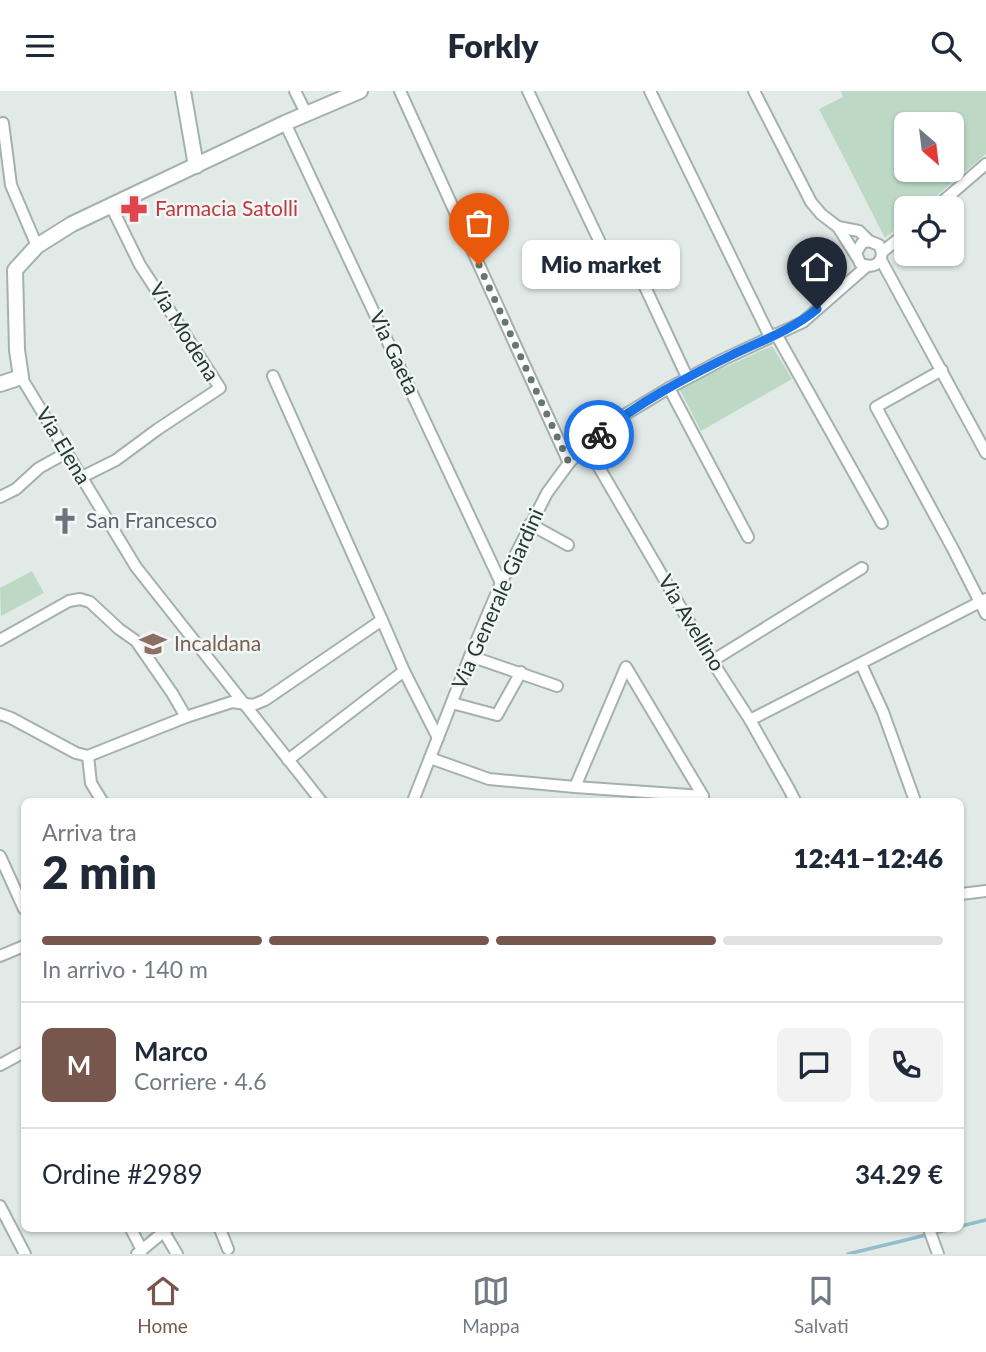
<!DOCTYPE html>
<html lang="it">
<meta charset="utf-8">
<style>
body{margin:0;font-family:Lato,sans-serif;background:#f2f2f3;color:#1f2937;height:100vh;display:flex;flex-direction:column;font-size:26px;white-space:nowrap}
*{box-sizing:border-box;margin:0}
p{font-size:23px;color:#747a83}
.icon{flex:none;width:38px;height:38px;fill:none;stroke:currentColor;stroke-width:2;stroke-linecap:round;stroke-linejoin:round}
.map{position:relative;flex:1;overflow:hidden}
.details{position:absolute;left:21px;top:707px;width:943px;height:434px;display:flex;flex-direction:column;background:#fff;border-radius:10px;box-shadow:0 2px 5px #0004}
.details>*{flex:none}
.needle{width:46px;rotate:152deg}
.fabs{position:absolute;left:894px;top:21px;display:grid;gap:14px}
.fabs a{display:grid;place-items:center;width:70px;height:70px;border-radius:10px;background:#fff;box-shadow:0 2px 5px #0004;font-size:35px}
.pin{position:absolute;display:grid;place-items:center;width:60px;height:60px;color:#fff;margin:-72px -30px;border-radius:50% 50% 50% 0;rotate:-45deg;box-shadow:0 0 7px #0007}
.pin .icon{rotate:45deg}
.courier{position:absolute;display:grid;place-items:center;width:70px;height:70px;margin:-35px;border:5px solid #1a73e8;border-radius:50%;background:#fff;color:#222;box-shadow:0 2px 9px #0007}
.bubble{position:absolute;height:49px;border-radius:10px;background:#fff;box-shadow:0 2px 5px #0004;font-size:23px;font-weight:800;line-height:49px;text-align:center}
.headline em{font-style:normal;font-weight:800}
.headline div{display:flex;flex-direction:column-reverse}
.headline{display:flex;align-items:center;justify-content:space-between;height:119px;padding:0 21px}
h1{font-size:46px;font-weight:800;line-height:52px}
.bar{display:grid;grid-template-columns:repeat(4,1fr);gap:10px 7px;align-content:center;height:84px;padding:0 21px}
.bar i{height:9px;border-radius:5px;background:#e0e1e3}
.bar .selected{background:#77564d}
.bar p{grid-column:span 4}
.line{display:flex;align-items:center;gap:18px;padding:0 21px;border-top:2px solid #e0e1e3}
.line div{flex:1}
.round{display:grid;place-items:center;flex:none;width:74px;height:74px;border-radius:10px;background:#f2f2f3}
header{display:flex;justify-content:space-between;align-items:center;height:91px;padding:0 21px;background:#fff;font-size:32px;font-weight:800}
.tabs{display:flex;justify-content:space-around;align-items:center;height:98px;border-top:2px solid #e0e1e3;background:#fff;font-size:19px;color:#747a83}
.tabs a{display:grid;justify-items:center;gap:4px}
.tabs .selected{color:#77564d}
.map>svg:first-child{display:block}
.green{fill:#bdd9c6;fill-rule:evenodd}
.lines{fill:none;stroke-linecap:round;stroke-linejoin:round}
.stream{stroke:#90bec9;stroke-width:3.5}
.minor-casing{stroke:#a5b1ae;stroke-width:14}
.tertiary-casing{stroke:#a5b1ae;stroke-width:18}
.minor{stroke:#fff;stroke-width:10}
.tertiary{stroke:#fff;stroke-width:14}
.done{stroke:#667773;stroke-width:7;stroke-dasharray:0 12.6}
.route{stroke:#1a73e8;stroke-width:9}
.labels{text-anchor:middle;stroke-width:5;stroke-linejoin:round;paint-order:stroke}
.health-label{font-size:21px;fill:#be3a42;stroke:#f2f7f5;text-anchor:start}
.street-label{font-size:21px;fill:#243934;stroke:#f2f7f5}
.worship-label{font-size:21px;fill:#5b616d;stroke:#f2f7f5;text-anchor:start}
.education-label{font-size:21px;fill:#785e54;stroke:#f2f7f5;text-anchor:start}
</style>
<header><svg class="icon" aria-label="menu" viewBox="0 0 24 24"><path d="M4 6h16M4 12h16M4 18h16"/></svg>Forkly<svg class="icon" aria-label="search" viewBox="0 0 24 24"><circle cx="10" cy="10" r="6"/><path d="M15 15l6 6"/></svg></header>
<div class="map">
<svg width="986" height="1163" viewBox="0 0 986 1163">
<rect width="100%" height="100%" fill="#e2eae7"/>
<!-- green -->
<g class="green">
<path d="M 841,0 L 986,0 L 986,63 L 922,117 L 906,117 L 906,130 L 885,147 L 819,18 L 843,6 ZM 906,33 L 952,33 L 952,79 L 906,79 Z"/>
<path d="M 772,255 L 792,288 L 701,340 L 679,297 Z"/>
<path d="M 32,480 L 44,502 L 1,525 L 0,497 Z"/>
</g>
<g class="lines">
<!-- stream -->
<g class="stream">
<path d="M 961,1135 L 986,1129"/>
<path d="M 848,1163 L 951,1138"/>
</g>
<defs>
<g id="minor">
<path d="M 295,0 L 307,24"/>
<path d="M 400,0 L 569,372"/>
<path d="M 528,0 L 606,164 L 627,157 L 687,286"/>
<path d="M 650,0 L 770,246"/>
<path d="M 754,0 L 811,111 L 821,123 L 838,136 L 857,166"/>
<path d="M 3,32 L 11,94 L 37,155"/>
<path d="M 285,32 L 501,492"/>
<path d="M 935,117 L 986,73"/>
<path d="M 838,136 L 859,140 L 869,150 L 879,154 C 887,169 875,180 860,172 L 856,162 L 862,152 L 869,150"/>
<path d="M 882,161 L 906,142"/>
<path d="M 881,169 L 986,362"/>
<path d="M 776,243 L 882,432"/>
<path d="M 942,279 L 876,316 L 953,458 L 986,523"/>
<path d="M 273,285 L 382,529"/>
<path d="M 21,286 L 136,476 L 321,710"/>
<path d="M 669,297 L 748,446"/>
<path d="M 586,354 L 712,570 L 750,629 L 789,698 L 795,710"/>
<path d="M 82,386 L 116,369 L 158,338 L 220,297 L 140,174 L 111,115"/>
<path d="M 0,406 L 16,398 L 39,377 L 66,362"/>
<path d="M 530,433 L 568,454"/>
<path d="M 0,549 L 69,510 L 80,508 L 90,511 L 119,538 L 136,550 L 172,602 L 186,626"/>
<path d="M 470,565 L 557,595"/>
<path d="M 712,570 L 862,477"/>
<path d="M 861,573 L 883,621 L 915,710"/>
<path d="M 452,612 L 497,624 L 521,581"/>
<path d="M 0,623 L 11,627 L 76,662 L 88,665 L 186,626 L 232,611 L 253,614 L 265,609 L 382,529 L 404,580 L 438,647"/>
<path d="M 750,629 L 986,508"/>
<path d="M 88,665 L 91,692 L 102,710"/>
<path d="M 430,667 L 489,688 L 575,696 L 703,705 L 702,710"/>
<path d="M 288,669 L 404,580"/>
<path d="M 575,696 L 626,576 L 703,705"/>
<path d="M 413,710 L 470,565 L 501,492 L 547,402 L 569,372 L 586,354 L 621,326 L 669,297 L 724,268 L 803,231 L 867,175"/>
<path d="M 0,765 L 24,818"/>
<path d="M 961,803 L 986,800"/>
<path d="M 0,865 L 24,855"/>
<path d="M 0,974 L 24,961"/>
<path d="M 0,1115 L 25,1163"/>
<path d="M 131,1138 L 142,1159"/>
<path d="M 220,1138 L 228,1158"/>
<path d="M 929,1138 L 938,1163"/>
<path d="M 164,1141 L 177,1163"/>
<path d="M 137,1163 L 167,1138"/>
</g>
<g id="tertiary">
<path d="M 183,0 L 196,75"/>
<path d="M 0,293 L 21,286 L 17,259 L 15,179 L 37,155 L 72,133 L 285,32 L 360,0"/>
</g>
</defs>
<!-- minor casing -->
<use href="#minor" class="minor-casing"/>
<!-- tertiary casing -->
<use href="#tertiary" class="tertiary-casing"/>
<!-- minor -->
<use href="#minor" class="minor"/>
<!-- tertiary -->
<use href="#tertiary" class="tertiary"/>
</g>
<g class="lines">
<!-- done -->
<path class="done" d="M 479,174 L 569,372 L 586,354 L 599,344"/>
<!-- route -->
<path class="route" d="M 599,344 C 639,311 685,287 732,264 C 761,250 792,239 817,218"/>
</g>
<!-- icons -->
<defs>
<symbol id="pharmacy-bare" viewBox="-9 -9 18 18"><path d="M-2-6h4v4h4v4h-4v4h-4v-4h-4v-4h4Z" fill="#e0444e" stroke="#f2f7f5" stroke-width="2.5" paint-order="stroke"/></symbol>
<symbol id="church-bare" viewBox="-9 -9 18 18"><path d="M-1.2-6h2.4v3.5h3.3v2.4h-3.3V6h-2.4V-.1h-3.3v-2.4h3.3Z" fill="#6b7280" stroke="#f2f7f5" stroke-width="2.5" paint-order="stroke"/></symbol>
<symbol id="school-bare" viewBox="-9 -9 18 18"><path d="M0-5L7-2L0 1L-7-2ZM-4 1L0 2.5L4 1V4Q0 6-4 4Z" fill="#8d6e63" stroke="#f2f7f5" stroke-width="2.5" paint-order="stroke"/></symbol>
</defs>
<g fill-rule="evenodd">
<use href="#pharmacy-bare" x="115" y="99" width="38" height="38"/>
<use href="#church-bare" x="46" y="411" width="38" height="38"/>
<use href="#school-bare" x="134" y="534" width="38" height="38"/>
</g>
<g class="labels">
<!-- health labels -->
<g class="health-label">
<text x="155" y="125">Farmacia Satolli</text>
</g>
<!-- street labels -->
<g class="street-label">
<text transform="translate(184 241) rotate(58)" y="7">Via Modena</text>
<text transform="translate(394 262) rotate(65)" y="7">Via Gaeta</text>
<text transform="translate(63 355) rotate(59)" y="7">Via Elena</text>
<text transform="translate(498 508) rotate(-66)" y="7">Via Generale Giardini</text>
<text transform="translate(691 532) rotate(59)" y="7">Via Avellino</text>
</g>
<!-- worship labels -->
<g class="worship-label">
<text x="86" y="437">San Francesco</text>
</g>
<!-- education labels -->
<g class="education-label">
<text x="174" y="560">Incaldana</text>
</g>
</g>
</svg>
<div class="fabs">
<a><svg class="needle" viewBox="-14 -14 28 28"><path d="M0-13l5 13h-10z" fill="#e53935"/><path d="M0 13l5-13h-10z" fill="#747a83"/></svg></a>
<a><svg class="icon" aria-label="locate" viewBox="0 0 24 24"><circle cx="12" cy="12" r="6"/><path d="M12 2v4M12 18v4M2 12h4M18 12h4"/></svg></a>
</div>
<div class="pin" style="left:479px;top:174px;background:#ea580c"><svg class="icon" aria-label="bag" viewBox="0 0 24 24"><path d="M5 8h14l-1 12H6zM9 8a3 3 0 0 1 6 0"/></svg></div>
<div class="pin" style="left:817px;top:218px;background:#1f2937"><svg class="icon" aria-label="home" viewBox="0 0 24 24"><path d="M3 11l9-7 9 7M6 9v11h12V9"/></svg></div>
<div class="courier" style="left:599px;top:344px"><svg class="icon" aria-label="bike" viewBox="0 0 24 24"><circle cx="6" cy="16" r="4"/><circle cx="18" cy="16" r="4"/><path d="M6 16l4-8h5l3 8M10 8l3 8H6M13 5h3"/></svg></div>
<div class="bubble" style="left:522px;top:149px;width:158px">Mio market</div>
<section class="details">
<div class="headline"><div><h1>2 min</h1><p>Arriva tra</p></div><em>12:41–12:46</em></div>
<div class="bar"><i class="selected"></i><i class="selected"></i><i class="selected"></i><i></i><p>In arrivo · 140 m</p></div>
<div class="line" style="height:126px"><b class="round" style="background:#77564d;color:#fff">M</b><div><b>Marco</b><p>Corriere · 4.6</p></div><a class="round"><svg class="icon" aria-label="chat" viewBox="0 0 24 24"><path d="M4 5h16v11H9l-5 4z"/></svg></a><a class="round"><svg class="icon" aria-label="phone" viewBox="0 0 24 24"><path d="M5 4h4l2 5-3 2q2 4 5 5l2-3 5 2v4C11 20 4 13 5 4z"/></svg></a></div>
<div class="line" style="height:91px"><div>Ordine #2989</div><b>34.29 €</b></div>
</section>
</div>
<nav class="tabs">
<a class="selected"><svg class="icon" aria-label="home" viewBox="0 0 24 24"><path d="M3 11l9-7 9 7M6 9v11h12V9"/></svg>Home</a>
<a><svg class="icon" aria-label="map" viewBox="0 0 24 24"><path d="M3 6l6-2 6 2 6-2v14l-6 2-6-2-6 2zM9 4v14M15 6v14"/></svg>Mappa</a>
<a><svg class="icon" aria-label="saved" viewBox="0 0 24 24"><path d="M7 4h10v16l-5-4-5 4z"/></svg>Salvati</a>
</nav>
